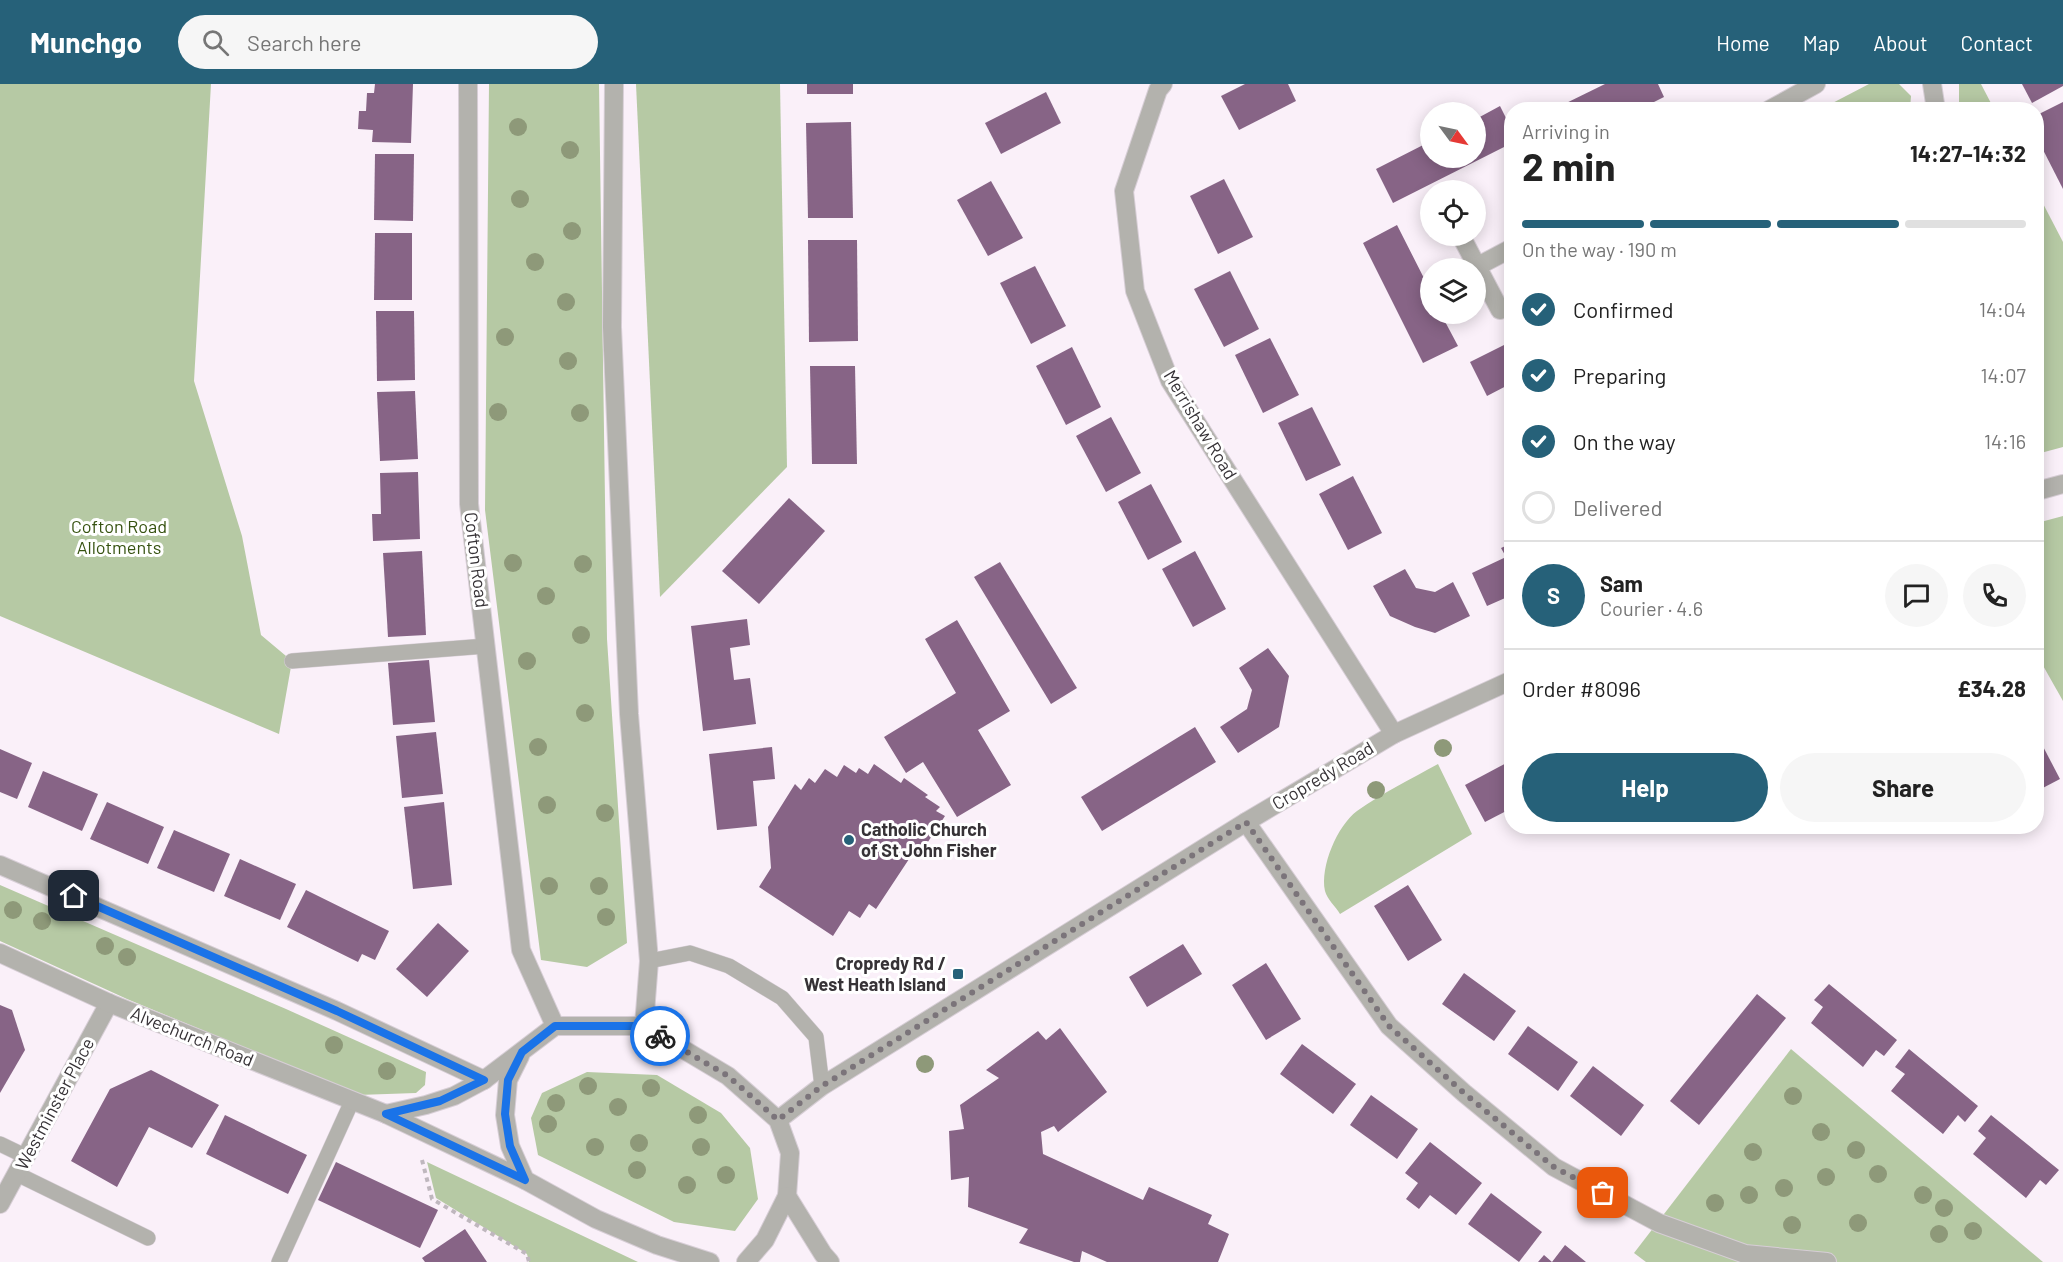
<!DOCTYPE html>
<meta charset="utf-8">
<style>
body{margin:0;font-family:Barlow,sans-serif;background:#f6f6f6;color:#222;height:100vh;display:flex;flex-direction:column;font-size:22px;white-space:nowrap}
*{box-sizing:border-box;margin:0}
p{font-size:20px;color:#767676}
.icon{flex:none;width:33px;height:33px;fill:none;stroke:currentColor;stroke-width:2;stroke-linecap:round;stroke-linejoin:round}
.map{position:relative;flex:1;overflow:hidden}
.drawer{position:absolute;left:1504px;top:18px;width:540px;height:732px;display:flex;flex-direction:column;background:#fff;border-radius:24px;box-shadow:0 3px 15px #0003}
.drawer>*{flex:none}
.needle{width:39px;rotate:123deg}
.tools{position:absolute;left:1420px;top:18px;display:grid;gap:12px}
.tools a{display:grid;place-items:center;width:66px;height:66px;border-radius:50%;background:#fff;box-shadow:0 3px 15px #0003;font-size:30px}
.pin{position:absolute;display:grid;place-items:center;width:51px;height:51px;color:#fff;margin:-26px;border-radius:12px;box-shadow:0 3px 9px #0006}
.courier{position:absolute;display:grid;place-items:center;width:60px;height:60px;margin:-30px;border:4px solid #1a73e8;border-radius:50%;background:#fff;color:#222;box-shadow:0 2px 8px #0007}
.headline em{font-style:normal;font-weight:700}
.headline div{display:flex;flex-direction:column-reverse}
.headline{display:flex;align-items:center;justify-content:space-between;height:102px;padding:0 18px}
h1{font-size:39px;font-weight:700;line-height:45px}
.bar{display:grid;grid-template-columns:repeat(4,1fr);gap:9px 6px;align-content:center;height:72px;padding:0 18px}
.bar i{height:8px;border-radius:4px;background:#e0e0e0}
.bar .selected{background:#266179}
.bar p{grid-column:span 4}
.line{display:flex;align-items:center;gap:15px;padding:0 18px;border-top:2px solid #e0e0e0}
.line div{flex:1}
.round{display:grid;place-items:center;flex:none;width:63px;height:63px;border-radius:32px;background:#f6f6f6}
ol{padding:0 18px;list-style:none}
li{display:flex;align-items:center;gap:18px;height:66px}
li p{margin-inline-start:auto}
li .icon{padding:6px;border-radius:50%;background:#266179;color:#fff;stroke-width:4}
li:last-child{color:#767676}
li i{width:33px;height:33px;border:3px solid #e0e0e0;border-radius:50%}
.primary-button{display:flex;gap:12px;margin-top:auto;padding:12px 18px}
.primary-button a{flex:1;height:69px;border-radius:36px;background:#266179;color:#fff;font-size:24px;font-weight:700;line-height:69px;text-align:center}
.primary-button a+a{background:#f6f6f6;color:#222}
header{display:flex;align-items:center;gap:36px;box-sizing:border-box;height:84px;padding:0 30px;background:#266179;color:#fff}
header strong{font-size:28px}
nav{display:flex;gap:33px;margin-inline-start:auto;font-size:21px}
.search{width:420px;height:54px;background:#f6f6f6;display:flex;align-items:center;gap:15px;box-sizing:border-box;padding:0 21px;border-radius:33px;color:#767676;font-size:22px}
.map>svg:first-child{display:block}
.green{fill:#b6c9a4}
.building{fill:#876486}
.lines{fill:none;stroke-linecap:round;stroke-linejoin:round}
.service-casing{stroke:#d7ced6;stroke-width:16}
.minor-casing{stroke:#d7ced6;stroke-width:20}
.tertiary-casing{stroke:#d7ced6;stroke-width:20}
.path{stroke:#bfb7be;stroke-width:4;stroke-dasharray:4.5 4.5;stroke-linecap:butt}
.service{stroke:#b3b2ad;stroke-width:15}
.minor{stroke:#b3b2ad;stroke-width:18}
.tertiary{stroke:#b3b2ad;stroke-width:18}
.tree{fill:#8e9979}
.done{stroke:#7b747a;stroke-width:6;stroke-dasharray:0 10.8}
.route{stroke:#1a73e8;stroke-width:8}
.poi-dot{fill:#266179;stroke:#fff;stroke-width:2}
.labels{text-anchor:middle;stroke-width:6;stroke-linejoin:round;paint-order:stroke}
.street-label{font-size:18px;fill:#363236;stroke:#fff}
.park-label{font-size:18px;fill:#365210;stroke:#fff}
.poi-label{font-size:18px;font-weight:bold;fill:#363236;stroke:#fff;text-anchor:start}
</style>
<header>
<strong>Munchgo</strong>
<div class="search"><svg class="icon" aria-label="search" viewBox="0 0 24 24"><circle cx="10" cy="10" r="6"/><path d="M15 15l6 6"/></svg>Search here</div>
<nav><a>Home</a><a>Map</a><a>About</a><a>Contact</a></nav>
</header>
<div class="map">
<svg width="2063" height="1178" viewBox="0 0 2063 1178">
<rect width="100%" height="100%" fill="#faf0f9"/>
<!-- green -->
<g class="green">
<path d="M 0,0 L 211,0 L 194,297 L 242,452 L 261,551 L 292,577 L 279,650 L 0,532 Z"/>
<path d="M 489,0 L 599,0 L 607,555 L 627,859 L 587,883 L 541,876 L 485,426 Z"/>
<path d="M 636,0 L 780,0 L 787,383 L 660,513 Z"/>
<path d="M 1869,0 L 1899,0 L 1911,12 L 1910,25 L 1821,25 Z"/>
<path d="M 1959,0 L 1981,0 L 1994,25 L 1959,25 Z"/>
<path d="M 2037,108 L 2063,158 L 2063,363 L 2037,370 Z"/>
<path d="M 2063,432 L 2063,617 L 2037,571 L 2037,439 Z"/>
<path d="M 1438,680 L 1472,750 L 1340,830 C 1336,823 1327,815 1325,807 C 1320,783 1337,742 1357,727 C 1382,709 1411,695 1438,680 Z"/>
<path d="M 0,801 L 286,925 L 426,988 L 425,1001 L 416,1009 L 358,1011 L 127,915 L 0,857 Z"/>
<path d="M 1791,965 L 2043,1178 L 1646,1178 L 1634,1169 Z"/>
<path d="M 587,988 L 657,991 L 721,1029 L 750,1064 L 758,1115 L 735,1147 L 674,1138 L 538,1071 L 531,1034 L 542,1009 Z"/>
<path d="M 427,1078 L 638,1178 L 529,1178 L 527,1170 L 436,1114 Z"/>
</g>
<!-- building -->
<g class="building">
<path d="M 375,0 L 413,0 L 411,59 L 372,58 L 373,46 L 358,45 L 359,27 L 366,27 L 367,9 L 374,9 Z"/>
<rect x="807" y="0" width="46" height="10"/>
<path d="M 1245,0 L 1288,0 L 1296,17 L 1239,46 L 1221,12 Z"/>
<path d="M 1605,0 L 1658,0 L 1664,13 L 1638,26 L 1552,26 Z"/>
<path d="M 2022,0 L 2063,0 L 2063,2 L 2032,19 Z"/>
<path d="M 1046,8 L 1061,39 L 1001,70 L 985,39 Z"/>
<path d="M 2063,18 L 2063,105 L 2037,54 L 2037,31 Z"/>
<path d="M 1500,22 L 1512,46 L 1512,59 L 1393,119 L 1376,85 L 1431,57 L 1431,74 L 1476,74 L 1476,35 Z"/>
<path d="M 851,38 L 853,134 L 808,134 L 806,39 Z"/>
<path d="M 375,70 L 414,70 L 413,137 L 374,136 Z"/>
<path d="M 1224,95 L 1253,153 L 1218,170 L 1190,112 Z"/>
<path d="M 991,97 L 1023,154 L 988,172 L 957,116 Z"/>
<path d="M 1397,141 L 1431,208 L 1431,230 L 1441,230 L 1458,262 L 1423,279 L 1363,159 Z"/>
<path d="M 375,149 L 412,149 L 412,216 L 374,216 Z"/>
<path d="M 808,156 L 857,156 L 858,257 L 809,258 Z"/>
<path d="M 1035,182 L 1066,242 L 1031,260 L 1000,199 Z"/>
<path d="M 1230,187 L 1259,245 L 1224,263 L 1194,205 Z"/>
<path d="M 376,227 L 414,227 L 415,296 L 377,297 Z"/>
<path d="M 1270,254 L 1299,311 L 1263,329 L 1235,271 Z"/>
<path d="M 1512,257 L 1512,299 L 1487,312 L 1470,278 Z"/>
<path d="M 1072,263 L 1101,323 L 1066,341 L 1036,282 Z"/>
<path d="M 810,282 L 855,282 L 857,380 L 812,380 Z"/>
<path d="M 415,307 L 418,375 L 380,377 L 377,308 Z"/>
<path d="M 1312,323 L 1341,381 L 1306,397 L 1278,339 Z"/>
<path d="M 1111,333 L 1141,389 L 1106,408 L 1076,352 Z"/>
<path d="M 418,388 L 420,455 L 373,457 L 372,430 L 381,430 L 380,389 Z"/>
<path d="M 1353,392 L 1382,449 L 1348,466 L 1319,410 Z"/>
<path d="M 1151,400 L 1182,458 L 1148,476 L 1118,418 Z"/>
<path d="M 789,414 L 825,447 L 759,520 L 722,487 Z"/>
<path d="M 1512,459 L 1512,511 L 1487,522 L 1472,489 L 1506,473 L 1501,464 Z"/>
<path d="M 422,467 L 426,551 L 388,553 L 383,469 Z"/>
<path d="M 1195,467 L 1226,525 L 1193,543 L 1162,485 Z"/>
<path d="M 1000,478 L 1077,604 L 1051,620 L 974,493 Z"/>
<path d="M 1405,485 L 1416,504 L 1435,508 L 1453,498 L 1470,532 L 1435,549 L 1415,543 L 1390,532 L 1373,502 Z"/>
<path d="M 747,535 L 750,561 L 730,564 L 734,596 L 750,594 L 756,640 L 703,647 L 691,542 Z"/>
<path d="M 957,536 L 1010,627 L 978,646 L 1011,701 L 957,733 L 923,678 L 906,689 L 884,653 L 956,609 L 925,555 Z"/>
<path d="M 1268,564 L 1289,592 L 1279,643 L 1238,669 L 1220,643 L 1247,625 L 1252,606 L 1239,584 Z"/>
<path d="M 429,576 L 435,638 L 393,641 L 388,579 Z"/>
<path d="M 1195,643 L 1216,678 L 1102,747 L 1081,713 Z"/>
<path d="M 436,648 L 443,710 L 402,714 L 396,652 Z"/>
<path d="M 2037,651 L 2060,695 L 2037,707 Z"/>
<path d="M 772,663 L 775,695 L 753,697 L 757,742 L 717,746 L 709,670 Z"/>
<path d="M 0,665 L 32,679 L 17,715 L 0,708 Z"/>
<path d="M 1512,676 L 1512,724 L 1485,738 L 1465,701 Z"/>
<path d="M 874,680 L 901,699 L 904,694 L 928,711 L 925,713 L 940,723 L 936,727 L 945,732 L 918,773 L 913,769 L 876,825 L 869,820 L 860,834 L 849,827 L 833,852 L 759,803 L 771,784 L 768,743 L 795,700 L 801,706 L 809,694 L 815,699 L 825,685 L 837,693 L 844,681 L 856,689 L 859,684 L 868,690 Z"/>
<path d="M 43,687 L 98,710 L 82,747 L 28,723 Z"/>
<path d="M 107,718 L 164,743 L 148,780 L 90,755 Z"/>
<path d="M 444,718 L 452,801 L 413,805 L 404,723 Z"/>
<path d="M 174,746 L 230,770 L 214,808 L 157,784 Z"/>
<path d="M 240,775 L 296,800 L 280,836 L 224,812 Z"/>
<path d="M 1408,801 L 1442,856 L 1408,877 L 1374,822 Z"/>
<path d="M 306,806 L 389,847 L 375,876 L 362,870 L 358,878 L 287,843 Z"/>
<path d="M 438,839 L 469,867 L 427,913 L 396,885 Z"/>
<path d="M 1183,860 L 1202,890 L 1147,923 L 1129,893 Z"/>
<path d="M 1266,879 L 1301,935 L 1266,956 L 1232,901 Z"/>
<path d="M 1464,889 L 1516,927 L 1494,957 L 1442,920 Z"/>
<path d="M 1829,900 L 1897,956 L 1884,972 L 1876,966 L 1863,983 L 1811,939 L 1823,923 L 1814,916 Z"/>
<path d="M 1757,910 L 1786,934 L 1699,1041 L 1670,1017 Z"/>
<path d="M 0,921 L 12,926 L 25,966 L 0,1009 Z"/>
<path d="M 1528,942 L 1578,978 L 1558,1007 L 1508,970 Z"/>
<path d="M 1060,944 L 1107,1008 L 1058,1048 L 1054,1042 L 1041,1048 L 1043,1070 L 1143,1116 L 1149,1103 L 1212,1131 L 1208,1140 L 1229,1150 L 1218,1178 L 1107,1178 L 1082,1167 L 1080,1178 L 1074,1178 L 1019,1159 L 1028,1145 L 968,1123 L 969,1093 L 951,1096 L 949,1047 L 964,1045 L 960,1021 L 999,994 L 986,986 L 1038,947 L 1046,956 Z"/>
<path d="M 1302,960 L 1356,1000 L 1333,1030 L 1280,990 Z"/>
<path d="M 1909,965 L 1978,1022 L 1965,1038 L 1958,1031 L 1943,1050 L 1891,1007 L 1905,990 L 1895,983 Z"/>
<path d="M 1593,982 L 1644,1021 L 1621,1052 L 1570,1012 Z"/>
<path d="M 151,986 L 219,1021 L 192,1064 L 149,1043 L 117,1103 L 71,1077 L 110,1005 Z"/>
<path d="M 1371,1011 L 1418,1045 L 1397,1075 L 1350,1041 Z"/>
<path d="M 225,1031 L 307,1071 L 288,1110 L 206,1070 Z"/>
<path d="M 1991,1031 L 2059,1086 L 2046,1101 L 2040,1096 L 2026,1114 L 1973,1070 L 1986,1054 L 1978,1047 Z"/>
<path d="M 1430,1058 L 1482,1099 L 1456,1131 L 1430,1111 L 1419,1125 L 1406,1115 L 1418,1099 L 1405,1089 Z"/>
<path d="M 336,1078 L 438,1126 L 420,1164 L 318,1116 Z"/>
<path d="M 1491,1109 L 1542,1148 L 1519,1178 L 1468,1140 Z"/>
<path d="M 465,1145 L 487,1178 L 425,1178 L 422,1174 Z"/>
<path d="M 1565,1161 L 1586,1178 L 1538,1178 L 1544,1171 L 1552,1178 Z"/>
</g>
<g class="lines">
<defs>
<g id="service">
<path d="M 292,577 L 486,562"/>
<path d="M 649,877 L 690,869 L 729,882 L 782,914 L 816,953 L 822,1002"/>
<path d="M 0,1060 L 27,1073"/>
<path d="M 17,1090 L 148,1154"/>
<path d="M 279,1178 L 352,1017"/>
</g>
<g id="minor">
<path d="M 468,0 L 469,420 L 521,866 L 555,942"/>
<path d="M 1163,0 L 1158,6 L 1124,107 L 1135,207 L 1170,297 L 1394,650"/>
<path d="M 1932,0 L 1936,26"/>
<path d="M 1769,26 L 1816,0"/>
<path d="M 1461,152 L 1500,226"/>
<path d="M 1478,182 L 1512,164"/>
<path d="M 2037,407 L 2063,400"/>
<path d="M 1246,738 L 1389,942 L 1464,1009 L 1554,1083 L 1659,1139 L 1745,1170 L 1827,1178"/>
<path d="M 0,781 L 337,927 L 484,996"/>
<path d="M 778,1036 L 822,1002 L 1246,738 L 1394,650 L 1512,596"/>
<path d="M 0,1120 L 109,919"/>
</g>
<g id="tertiary">
<path d="M 614,0 L 612,243 L 629,630 L 649,877 L 644,942"/>
<path d="M 0,869 L 109,919 L 386,1030 L 525,1096"/>
<path d="M 520,972 L 508,996 L 505,1031 L 510,1062 L 525,1096 L 596,1135 L 657,1161 L 710,1178"/>
<path d="M 386,1030 L 426,1021 L 454,1012 L 484,996 L 555,942 L 644,942 L 728,992 L 778,1036 L 790,1069 L 787,1112 L 765,1156 L 746,1178"/>
<path d="M 787,1112 L 823,1170 L 830,1178"/>
</g>
</defs>
<!-- service casing -->
<use href="#service" class="service-casing"/>
<!-- minor casing -->
<use href="#minor" class="minor-casing"/>
<!-- tertiary casing -->
<use href="#tertiary" class="tertiary-casing"/>
<!-- path -->
<path class="path" d="M 422,1076 L 432,1115 L 527,1170 L 529,1178"/>
<!-- service -->
<use href="#service" class="service"/>
<!-- minor -->
<use href="#minor" class="minor"/>
<!-- tertiary -->
<use href="#tertiary" class="tertiary"/>
</g>
<!-- trees -->
<g class="tree">
<circle cx="518" cy="43" r="9"/>
<circle cx="570" cy="66" r="9"/>
<circle cx="520" cy="115" r="9"/>
<circle cx="572" cy="147" r="9"/>
<circle cx="535" cy="178" r="9"/>
<circle cx="566" cy="218" r="9"/>
<circle cx="505" cy="253" r="9"/>
<circle cx="568" cy="277" r="9"/>
<circle cx="498" cy="328" r="9"/>
<circle cx="580" cy="329" r="9"/>
<circle cx="513" cy="479" r="9"/>
<circle cx="583" cy="480" r="9"/>
<circle cx="546" cy="512" r="9"/>
<circle cx="581" cy="551" r="9"/>
<circle cx="527" cy="577" r="9"/>
<circle cx="585" cy="629" r="9"/>
<circle cx="538" cy="663" r="9"/>
<circle cx="1443" cy="664" r="9"/>
<circle cx="1376" cy="706" r="9"/>
<circle cx="547" cy="721" r="9"/>
<circle cx="605" cy="729" r="9"/>
<circle cx="549" cy="802" r="9"/>
<circle cx="599" cy="802" r="9"/>
<circle cx="13" cy="826" r="9"/>
<circle cx="606" cy="833" r="9"/>
<circle cx="42" cy="837" r="9"/>
<circle cx="105" cy="862" r="9"/>
<circle cx="127" cy="873" r="9"/>
<circle cx="334" cy="961" r="9"/>
<circle cx="925" cy="980" r="9"/>
<circle cx="387" cy="987" r="9"/>
<circle cx="588" cy="1002" r="9"/>
<circle cx="651" cy="1004" r="9"/>
<circle cx="1793" cy="1012" r="9"/>
<circle cx="556" cy="1019" r="9"/>
<circle cx="618" cy="1023" r="9"/>
<circle cx="698" cy="1031" r="9"/>
<circle cx="548" cy="1040" r="9"/>
<circle cx="1821" cy="1048" r="9"/>
<circle cx="639" cy="1059" r="9"/>
<circle cx="595" cy="1063" r="9"/>
<circle cx="701" cy="1063" r="9"/>
<circle cx="1856" cy="1066" r="9"/>
<circle cx="1753" cy="1068" r="9"/>
<circle cx="637" cy="1086" r="9"/>
<circle cx="1878" cy="1090" r="9"/>
<circle cx="726" cy="1091" r="9"/>
<circle cx="1826" cy="1093" r="9"/>
<circle cx="687" cy="1101" r="9"/>
<circle cx="1784" cy="1104" r="9"/>
<circle cx="1749" cy="1111" r="9"/>
<circle cx="1923" cy="1111" r="9"/>
<circle cx="1715" cy="1119" r="9"/>
<circle cx="1944" cy="1124" r="9"/>
<circle cx="1858" cy="1139" r="9"/>
<circle cx="1792" cy="1141" r="9"/>
<circle cx="1973" cy="1147" r="9"/>
<circle cx="1939" cy="1150" r="9"/>
</g>
<g class="lines">
<!-- done -->
<path class="done" d="M 660,952 L 728,992 L 778,1036 L 822,1002 L 1246,738 L 1389,942 L 1464,1009 L 1554,1083 L 1603,1109"/>
<!-- route -->
<path class="route" d="M 74,812 L 337,927 L 484,996 L 440,1017 L 386,1030 L 525,1096 L 510,1062 L 505,1030 L 508,996 L 522,968 L 555,942 L 644,942 L 660,952"/>
</g>
<!-- markers -->
<g class="poi-dot">
<circle cx="849" cy="756" r="6"/>
<rect x="952" y="884" width="12" height="12" rx="3"/>
</g>
<g class="labels">
<!-- street labels -->
<g class="street-label">
<text transform="translate(1200 341) rotate(59)" y="6">Merrishaw Road</text>
<text transform="translate(476 476) rotate(83)" y="6">Cofton Road</text>
<text transform="translate(1323 692) rotate(-31)" y="6">Cropredy Road</text>
<text transform="translate(192 953) rotate(22)" y="6">Alvechurch Road</text>
<text transform="translate(55 1020) rotate(-62)" y="6">Westminster Place</text>
</g>
<!-- park labels -->
<g class="park-label">
<text x="119" y="449">Cofton Road<tspan x="119" dy="21">Allotments</tspan></text>
</g>
<!-- poi labels -->
<g class="poi-label">
<text x="861" y="752">Catholic Church<tspan x="861" dy="21">of St John Fisher</tspan></text>
<text x="946" y="886" text-anchor="end">Cropredy Rd /<tspan x="946" dy="21">West Heath Island</tspan></text>
</g>
</g>
</svg>
<div class="tools">
<a><svg class="needle" viewBox="-14 -14 28 28"><path d="M0-13l5 13h-10z" fill="#e53935"/><path d="M0 13l5-13h-10z" fill="#767676"/></svg></a>
<a><svg class="icon" aria-label="locate" viewBox="0 0 24 24"><circle cx="12" cy="12" r="6"/><path d="M12 2v4M12 18v4M2 12h4M18 12h4"/></svg></a>
<a><svg class="icon" aria-label="layers" viewBox="0 0 24 24"><path d="M12 4l9 5-9 5-9-5zM3 14l9 5 9-5"/></svg></a>
</div>
<div class="pin" style="left:1603px;top:1109px;background:#ea580c"><svg class="icon" aria-label="bag" viewBox="0 0 24 24"><path d="M5 8h14l-1 12H6zM9 8a3 3 0 0 1 6 0"/></svg></div>
<div class="pin" style="left:74px;top:812px;background:#1f2937"><svg class="icon" aria-label="home" viewBox="0 0 24 24"><path d="M3 11l9-7 9 7M6 9v11h12V9"/></svg></div>
<div class="courier" style="left:660px;top:952px"><svg class="icon" aria-label="bike" viewBox="0 0 24 24"><circle cx="6" cy="16" r="4"/><circle cx="18" cy="16" r="4"/><path d="M6 16l4-8h5l3 8M10 8l3 8H6M13 5h3"/></svg></div>
<section class="drawer">
<div class="headline"><div><h1>2 min</h1><p>Arriving in</p></div><em>14:27–14:32</em></div>
<div class="bar"><i class="selected"></i><i class="selected"></i><i class="selected"></i><i></i><p>On the way · 190 m</p></div>
<ol>
<li><svg class="icon" aria-label="check" viewBox="0 0 24 24"><path d="M5 12l5 5 9-10"/></svg>Confirmed<p>14:04</p></li>
<li><svg class="icon" aria-label="check" viewBox="0 0 24 24"><path d="M5 12l5 5 9-10"/></svg>Preparing<p>14:07</p></li>
<li><svg class="icon" aria-label="check" viewBox="0 0 24 24"><path d="M5 12l5 5 9-10"/></svg>On the way<p>14:16</p></li>
<li><i></i>Delivered</li>
</ol>
<div class="line" style="height:108px"><b class="round" style="background:#266179;color:#fff">S</b><div><b>Sam</b><p>Courier · 4.6</p></div><a class="round"><svg class="icon" aria-label="chat" viewBox="0 0 24 24"><path d="M4 5h16v11H9l-5 4z"/></svg></a><a class="round"><svg class="icon" aria-label="phone" viewBox="0 0 24 24"><path d="M5 4h4l2 5-3 2q2 4 5 5l2-3 5 2v4C11 20 4 13 5 4z"/></svg></a></div>
<div class="line" style="height:78px"><div>Order #8096</div><b>£34.28</b></div>
<div class="primary-button"><a>Help</a><a>Share</a></div>
</section>
</div>
